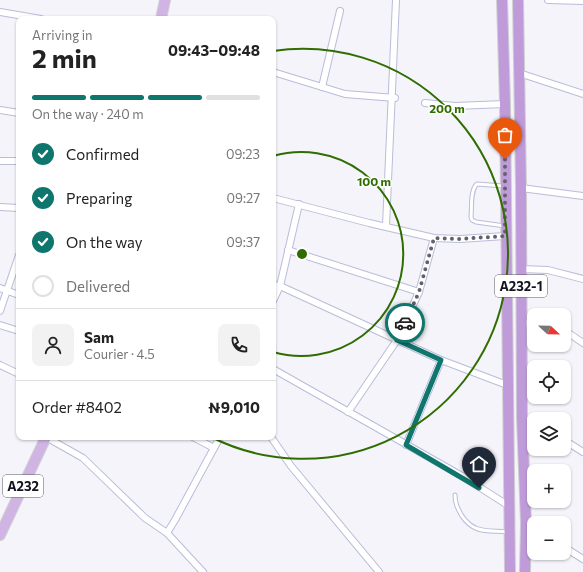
<!DOCTYPE html>
<meta charset="utf-8">
<style>
body{margin:0;font-family:Commissioner,sans-serif;background:#f2f2f2;color:#222;height:100vh;display:flex;flex-direction:column;font-size:15px;white-space:nowrap}
*{box-sizing:border-box;margin:0}
p{font-size:13px;color:#767676}
.icon{flex:none;width:22px;height:22px;fill:none;stroke:currentColor;stroke-width:2;stroke-linecap:round;stroke-linejoin:round}
.map{position:relative;flex:1;overflow:hidden}
.side{position:absolute;left:16px;top:16px;width:260px;height:424px;display:flex;flex-direction:column;background:#fff;border-radius:8px;box-shadow:0 1px 3px #0004}
.side>*{flex:none}
.needle{width:26px;rotate:112deg}
.tools{position:absolute;left:527px;top:308px;display:grid;gap:8px}
.tools a{display:grid;place-items:center;width:44px;height:44px;border-radius:8px;background:#fff;box-shadow:0 1px 3px #0004;font-size:20px}
.pin{position:absolute;display:grid;place-items:center;width:34px;height:34px;color:#fff;margin:-41px -17px;border-radius:50% 50% 50% 0;rotate:-45deg;box-shadow:0 0 4px #0007}
.pin .icon{rotate:45deg}
.courier{position:absolute;display:grid;place-items:center;width:40px;height:40px;margin:-20px;border:3px solid #0f766e;border-radius:50%;background:#fff;color:#222;box-shadow:0 1px 5px #0007}
.headline em{font-style:normal;font-weight:700}
.headline div{display:flex;flex-direction:column-reverse}
.headline{display:flex;align-items:center;justify-content:space-between;height:68px;padding:0 16px}
h1{font-size:26px;font-weight:700;line-height:30px}
.bar{display:grid;grid-template-columns:repeat(4,1fr);gap:6px 4px;align-content:center;height:48px;padding:0 16px}
.bar i{height:5px;border-radius:3px;background:#e0e0e0}
.bar .on{background:#0f766e}
.bar p{grid-column:span 4}
.line{display:flex;align-items:center;gap:10px;padding:0 16px;border-top:1px solid #e0e0e0}
.line div{flex:1}
.round{display:grid;place-items:center;flex:none;width:42px;height:42px;border-radius:8px;background:#f2f2f2}
ol{padding:0 16px;list-style:none}
li{display:flex;align-items:center;gap:12px;height:44px}
li p{margin-inline-start:auto}
li .icon{padding:4px;border-radius:50%;background:#0f766e;color:#fff;stroke-width:4}
li:last-child{color:#767676}
li i{width:22px;height:22px;border:2px solid #e0e0e0;border-radius:50%}
.map>svg:first-child{display:block}
.lines{fill:none;stroke-linecap:round;stroke-linejoin:round}
.service-casing{stroke:#babcda;stroke-width:5}
.minor-casing{stroke:#babcda;stroke-width:8}
.primary-casing{stroke:#d0d0d2;stroke-width:12}
.trunk-casing{stroke:#d0d0d2;stroke-width:12}
.service{stroke:#fff;stroke-width:3}
.minor{stroke:#fff;stroke-width:6}
.primary{stroke:#d0b4e3;stroke-width:10}
.trunk{stroke:#c09bda;stroke-width:10}
.done{stroke:#62626b;stroke-width:4;stroke-dasharray:0 7.2}
.route{stroke:#0f766e;stroke-width:5}
.ring{fill:none;stroke:#306d00;stroke-width:2}
.labels{text-anchor:middle;stroke-width:3;stroke-linejoin:round;paint-order:stroke}
.shield{fill:#fff;stroke:#5a5a62;stroke-width:1}
.shield-label{font-size:13px;font-weight:bold;fill:#13141e}
.centre{fill:#306d00;stroke:#fff;stroke-width:2}
.ring-label{font-size:12px;text-anchor:middle;font-weight:bold;fill:#306d00;stroke:#fff;stroke-width:3;stroke-linejoin:round;paint-order:stroke}
</style>
<div class="map">
<svg width="583" height="572" viewBox="0 0 583 572">
<rect width="100%" height="100%" fill="#f4f4fa"/>
<g class="lines">
<defs>
<g id="service">
<path d="M 503,186 L 477,184 C 470,190 472,208 471,217 L 472,220 L 476,222 L 505,226"/>
<path d="M 455,495 C 455,504 458,509 462,516 C 474,534 488,530 507,532"/>
</g>
<g id="minor">
<path d="M 548,0 L 583,1"/>
<path d="M 0,12 L 41,19"/>
<path d="M 273,72 L 345,94 L 395,98"/>
<path d="M 519,73 L 583,94"/>
<path d="M 322,87 L 340,11"/>
<path d="M 425,103 L 455,106 L 505,104"/>
<path d="M 0,110 L 19,113"/>
<path d="M 0,161 L 19,161"/>
<path d="M 521,188 L 583,196"/>
<path d="M 273,198 L 369,223 L 434,238 L 460,239 L 505,236"/>
<path d="M 0,207 L 19,208"/>
<path d="M 386,226 L 396,0"/>
<path d="M 288,250 L 419,292"/>
<path d="M 521,269 L 548,270 L 583,279"/>
<path d="M 273,285 L 280,286 L 441,360 L 507,385"/>
<path d="M 0,288 L 19,295"/>
<path d="M 273,301 L 280,286 L 299,204"/>
<path d="M 0,311 L 19,255"/>
<path d="M 521,323 L 534,323"/>
<path d="M 0,325 L 19,331"/>
<path d="M 564,330 L 583,343"/>
<path d="M 0,365 L 19,374"/>
<path d="M 273,369 L 462,476 L 509,506"/>
<path d="M 348,412 L 397,340 L 419,292 L 434,238"/>
<path d="M 522,418 L 534,424"/>
<path d="M 46,437 L 83,458 L 145,518 L 167,533 L 203,572"/>
<path d="M 193,437 L 214,448"/>
<path d="M 271,437 L 291,466 L 379,572"/>
<path d="M 564,440 L 583,452"/>
<path d="M 406,445 L 441,360"/>
<path d="M 167,533 L 175,520 L 220,437"/>
<path d="M 564,547 L 583,559"/>
</g>
<g id="primary">
<path d="M 161,19 L 165,0"/>
<path d="M 0,535 L 46,437"/>
</g>
<g id="trunk">
<path d="M 502,0 L 505,104 L 510,572"/>
<path d="M 518,0 L 521,188 L 522,418 L 526,523 L 525,572"/>
</g>
</defs>
<!-- service casing -->
<use href="#service" class="service-casing"/>
<!-- minor casing -->
<use href="#minor" class="minor-casing"/>
<!-- primary casing -->
<use href="#primary" class="primary-casing"/>
<!-- trunk casing -->
<use href="#trunk" class="trunk-casing"/>
<!-- service -->
<use href="#service" class="service"/>
<!-- minor -->
<use href="#minor" class="minor"/>
<!-- primary -->
<use href="#primary" class="primary"/>
<!-- trunk -->
<use href="#trunk" class="trunk"/>
</g>
<g class="lines">
<!-- done -->
<path class="done" d="M 405,323 L 419,292 L 434,238 L 460,239 L 505,236 L 505,159"/>
<!-- route -->
<path class="route" d="M 405,323 L 397,340 L 441,360 L 406,445 L 479,488"/>
</g>
<!-- distance rings -->
<g class="ring">
<path d="M273 156A102 102 0 1 1 273 352"/>
<path d="M273 51A205 205 0 1 1 211 437"/>
</g>
<g class="labels">
<!-- shield labels -->
<g class="shield">
<rect x="495" y="275" width="52" height="22" rx="3"/>
<rect x="3" y="475" width="40" height="22" rx="3"/>
</g>
<g class="shield-label">
<text x="521" y="291">A232-1</text>
<text x="23" y="491">A232</text>
</g>
</g>
<circle cx="302" cy="254" r="6" class="centre"/>
<g class="ring-label">
<text x="447" y="113">200 m</text>
<text x="374" y="186">100 m</text>
</g>
</svg>
<div class="tools">
<a><svg class="needle" viewBox="-14 -14 28 28"><path d="M0-13l5 13h-10z" fill="#e53935"/><path d="M0 13l5-13h-10z" fill="#767676"/></svg></a>
<a><svg class="icon" aria-label="locate" viewBox="0 0 24 24"><circle cx="12" cy="12" r="6"/><path d="M12 2v4M12 18v4M2 12h4M18 12h4"/></svg></a>
<a><svg class="icon" aria-label="layers" viewBox="0 0 24 24"><path d="M12 4l9 5-9 5-9-5zM3 14l9 5 9-5"/></svg></a>
<a>+</a>
<a>−</a>
</div>
<div class="pin" style="left:505px;top:159px;background:#ea580c"><svg class="icon" aria-label="bag" viewBox="0 0 24 24"><path d="M5 8h14l-1 12H6zM9 8a3 3 0 0 1 6 0"/></svg></div>
<div class="pin" style="left:479px;top:488px;background:#1f2937"><svg class="icon" aria-label="home" viewBox="0 0 24 24"><path d="M3 11l9-7 9 7M6 9v11h12V9"/></svg></div>
<div class="courier" style="left:405px;top:323px"><svg class="icon" aria-label="car" viewBox="0 0 24 24"><path d="M5 17H2v-5l4-1 3-4h7l3 4 3 1v5h-3M9 17h6M6 11h13"/><circle cx="7" cy="17" r="2"/><circle cx="17" cy="17" r="2"/></svg></div>
<section class="side">
<div class="headline"><div><h1>2 min</h1><p>Arriving in</p></div><em>09:43–09:48</em></div>
<div class="bar"><i class="on"></i><i class="on"></i><i class="on"></i><i></i><p>On the way · 240 m</p></div>
<ol>
<li><svg class="icon" aria-label="check" viewBox="0 0 24 24"><path d="M5 12l5 5 9-10"/></svg>Confirmed<p>09:23</p></li>
<li><svg class="icon" aria-label="check" viewBox="0 0 24 24"><path d="M5 12l5 5 9-10"/></svg>Preparing<p>09:27</p></li>
<li><svg class="icon" aria-label="check" viewBox="0 0 24 24"><path d="M5 12l5 5 9-10"/></svg>On the way<p>09:37</p></li>
<li><i></i>Delivered</li>
</ol>
<div class="line" style="height:72px"><a class="round"><svg class="icon" aria-label="person" viewBox="0 0 24 24"><circle cx="12" cy="8" r="4"/><path d="M4 21q1-7 8-7t8 7"/></svg></a><div><b>Sam</b><p>Courier · 4.5</p></div><a class="round"><svg class="icon" aria-label="phone" viewBox="0 0 24 24"><path d="M5 4h4l2 5-3 2q2 4 5 5l2-3 5 2v4C11 20 4 13 5 4z"/></svg></a></div>
<div class="line" style="height:52px"><div>Order #8402</div><b>₦9,010</b></div>
</section>
</div>
